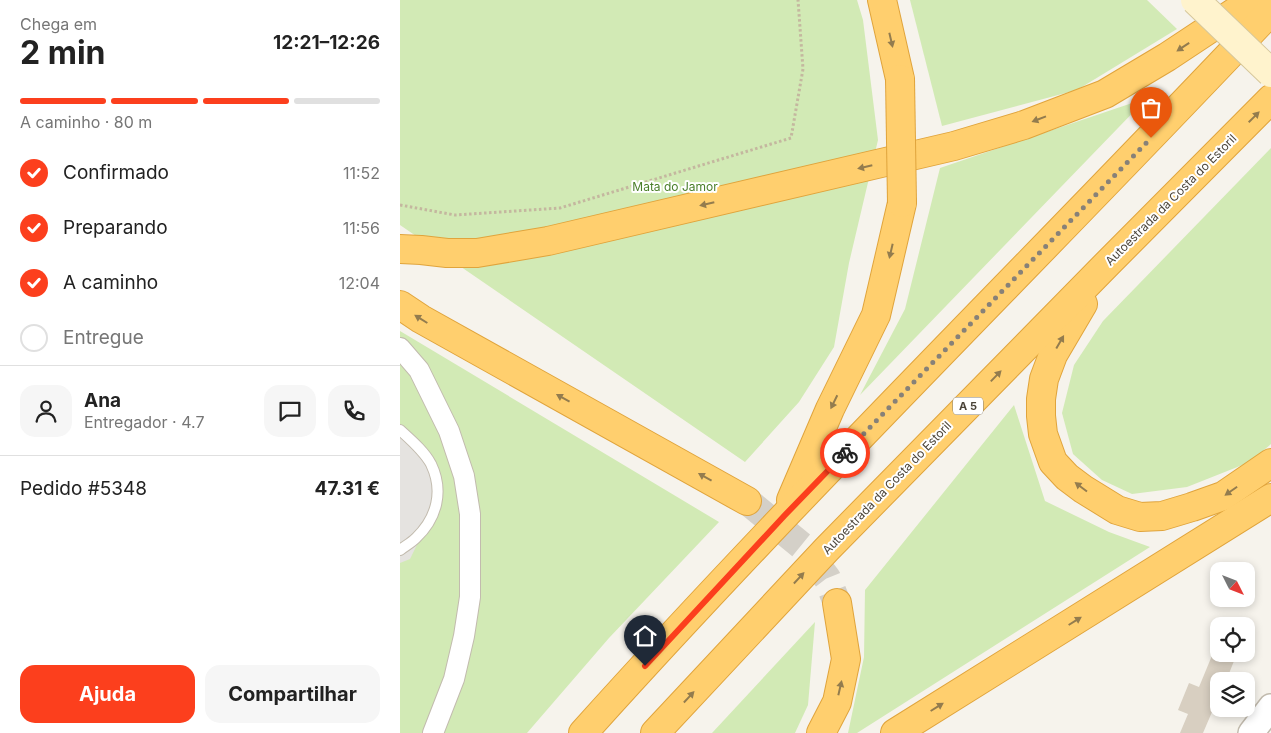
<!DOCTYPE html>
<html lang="pt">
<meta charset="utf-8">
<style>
body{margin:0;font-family:Inter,sans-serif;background:#f6f6f6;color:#222;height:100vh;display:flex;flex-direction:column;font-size:19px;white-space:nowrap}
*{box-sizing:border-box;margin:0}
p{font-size:16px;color:#767676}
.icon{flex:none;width:28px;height:28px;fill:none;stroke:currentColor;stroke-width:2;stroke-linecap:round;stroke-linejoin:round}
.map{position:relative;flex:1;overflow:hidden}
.panel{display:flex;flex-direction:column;background:#fff;width:400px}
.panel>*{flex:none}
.needle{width:32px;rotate:132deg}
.tools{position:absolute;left:810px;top:562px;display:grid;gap:10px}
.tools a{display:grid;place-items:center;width:45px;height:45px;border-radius:10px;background:#fff;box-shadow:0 2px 8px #0003;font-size:25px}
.pin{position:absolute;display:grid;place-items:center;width:42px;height:42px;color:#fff;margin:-51px -21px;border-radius:50% 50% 50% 0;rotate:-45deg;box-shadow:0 0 5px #0007}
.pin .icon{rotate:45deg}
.courier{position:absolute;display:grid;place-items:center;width:50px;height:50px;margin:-25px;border:4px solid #fc3f1d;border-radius:50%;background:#fff;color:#222;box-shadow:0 1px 6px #0007}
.head em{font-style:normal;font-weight:700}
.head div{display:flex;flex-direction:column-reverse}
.head{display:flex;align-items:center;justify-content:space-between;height:85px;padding:0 20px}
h1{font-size:32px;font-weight:700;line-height:38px}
.bar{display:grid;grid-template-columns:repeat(4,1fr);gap:8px 5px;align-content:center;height:60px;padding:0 20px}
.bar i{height:6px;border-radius:4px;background:#e0e0e0}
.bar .on{background:#fc3f1d}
.bar p{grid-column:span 4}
.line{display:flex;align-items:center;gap:12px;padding:0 20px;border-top:1px solid #e0e0e0}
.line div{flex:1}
.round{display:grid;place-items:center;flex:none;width:52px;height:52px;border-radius:15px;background:#f6f6f6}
ol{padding:0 20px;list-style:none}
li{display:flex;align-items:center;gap:15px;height:55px}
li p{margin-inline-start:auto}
li .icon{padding:5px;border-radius:50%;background:#fc3f1d;color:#fff;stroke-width:4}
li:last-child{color:#767676}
li i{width:28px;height:28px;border:2px solid #e0e0e0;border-radius:50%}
.cta{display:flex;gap:10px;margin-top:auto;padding:10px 20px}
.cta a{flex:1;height:58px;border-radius:15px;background:#fc3f1d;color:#fff;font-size:20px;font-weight:700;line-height:58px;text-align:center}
.cta a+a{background:#f6f6f6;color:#222}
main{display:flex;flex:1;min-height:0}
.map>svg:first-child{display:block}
.green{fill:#d2eab5}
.parking{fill:#e5e3e0}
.building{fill:#d8cfc1}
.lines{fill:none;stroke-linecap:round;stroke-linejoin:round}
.motorway-tunnel{stroke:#d4d0c8;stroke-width:28;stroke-dasharray:28 14;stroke-linecap:butt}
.service-casing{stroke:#c2bbae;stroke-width:12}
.minor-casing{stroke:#c2bbae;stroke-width:22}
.tertiary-casing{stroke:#c2bbae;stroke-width:28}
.motorway-casing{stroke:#e0a43c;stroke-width:30}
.path{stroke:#c4b79f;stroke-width:3;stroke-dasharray:2.5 2.5;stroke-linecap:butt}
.service{stroke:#fff;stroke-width:10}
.minor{stroke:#fff;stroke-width:20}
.tertiary{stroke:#fff;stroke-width:25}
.motorway{stroke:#ffcf6e;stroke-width:28}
.secondary-bridge-casing{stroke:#d6c79b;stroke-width:30;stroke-linecap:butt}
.motorway-bridge-casing{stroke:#e0a43c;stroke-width:30;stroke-linecap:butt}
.secondary-bridge{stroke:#fff3cd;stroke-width:28}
.motorway-bridge{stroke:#ffcf6e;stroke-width:28}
.oneway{fill:#937c4e}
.done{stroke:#878178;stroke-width:5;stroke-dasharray:0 9}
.route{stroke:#fc3f1d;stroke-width:6}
.labels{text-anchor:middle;stroke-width:4;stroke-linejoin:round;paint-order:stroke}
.shield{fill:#fff;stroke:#817c74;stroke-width:1}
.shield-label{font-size:11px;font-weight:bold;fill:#4b4439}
.park-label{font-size:12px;fill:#4a7f2a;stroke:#fff}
.street-label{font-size:12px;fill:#4b4439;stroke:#fff}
</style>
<main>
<section class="panel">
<div class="head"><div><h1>2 min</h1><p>Chega em</p></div><em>12:21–12:26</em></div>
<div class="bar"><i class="on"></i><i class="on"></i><i class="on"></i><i></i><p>A caminho · 80 m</p></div>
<ol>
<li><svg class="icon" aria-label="check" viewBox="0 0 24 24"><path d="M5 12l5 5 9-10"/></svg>Confirmado<p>11:52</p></li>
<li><svg class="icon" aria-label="check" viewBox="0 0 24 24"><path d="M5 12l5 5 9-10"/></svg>Preparando<p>11:56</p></li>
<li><svg class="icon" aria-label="check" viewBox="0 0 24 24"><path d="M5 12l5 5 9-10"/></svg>A caminho<p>12:04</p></li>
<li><i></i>Entregue</li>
</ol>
<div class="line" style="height:90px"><a class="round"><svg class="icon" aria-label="person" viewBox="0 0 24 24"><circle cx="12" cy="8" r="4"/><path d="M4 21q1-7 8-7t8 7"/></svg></a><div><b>Ana</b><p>Entregador · 4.7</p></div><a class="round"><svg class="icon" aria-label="chat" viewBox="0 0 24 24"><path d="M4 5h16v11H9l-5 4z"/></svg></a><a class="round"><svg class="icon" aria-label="phone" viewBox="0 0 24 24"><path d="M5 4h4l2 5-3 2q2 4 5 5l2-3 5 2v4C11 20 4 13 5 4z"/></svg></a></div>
<div class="line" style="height:65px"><div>Pedido #5348</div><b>47.31 €</b></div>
<div class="cta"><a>Ajuda</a><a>Compartilhar</a></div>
</section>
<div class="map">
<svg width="871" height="733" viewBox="0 0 871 733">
<rect width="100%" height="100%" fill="#f6f3ec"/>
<!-- green -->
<g class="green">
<path d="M 0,0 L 457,0 L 463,20 L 478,140 L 449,263 L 434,347 L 399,402 L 345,462 L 0,225 Z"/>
<path d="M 510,0 L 747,0 L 777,29 L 677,90 L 542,126 Z"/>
<path d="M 747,98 L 460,395 L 505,309 L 540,168 Z"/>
<path d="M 871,148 L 871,444 L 850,462 L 787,487 L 732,494 L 702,480 L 673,454 L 662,413 L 674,365 L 703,321 Z"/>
<path d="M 0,331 L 319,522 L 209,638 L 127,733 L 0,733 Z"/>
<path d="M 614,405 L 645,501 L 709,532 L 750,547 L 457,733 L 448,733 L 464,657 L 465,590 Z"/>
<path d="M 415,622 L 408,705 L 395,733 L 312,733 Z"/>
</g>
<!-- parking -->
<path class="parking" d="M 0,433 L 31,464 L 35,508 L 10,559 L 0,563 Z"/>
<!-- building -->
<path class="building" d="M 818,641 L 819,662 L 834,661 L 826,681 L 819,681 L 819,707 L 815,705 L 803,733 L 780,733 L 788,714 L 778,710 L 789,683 L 799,687 Z"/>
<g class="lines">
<!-- motorway-tunnel -->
<path class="motorway-tunnel" d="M 347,501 L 402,546 L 427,578 L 437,603"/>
<defs>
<path id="service" d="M 0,430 C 11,440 24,451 31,464 C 44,491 37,518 16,538 C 11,543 5,546 0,550"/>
<path id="minor" d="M 0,348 L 19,370 L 49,431 L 64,476 L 70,514 L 70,597 L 64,636 L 54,679 L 33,733"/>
<path id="tertiary" d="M 851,733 L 871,707"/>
<g id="motorway">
<path d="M 482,0 L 500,79"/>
<path d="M 0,249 L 21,250 L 47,253 L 77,253 L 148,241 L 554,146 L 624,125 L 705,94 L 767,57 L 853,0"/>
<path d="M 683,304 L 653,355 L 644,379 L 641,399 L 641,416 L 643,434 L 653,462 L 667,477 L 683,489 L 717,510 L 740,517 L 762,516 L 792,507 L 823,496 L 871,463"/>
<path d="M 0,305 L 21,319 L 347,501"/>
<path d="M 391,500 L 430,409 L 476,315 L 502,203"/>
<path d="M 183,733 C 405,486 643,253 871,11"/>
<path d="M 255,733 L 427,549 L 708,263 L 871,99"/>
<path d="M 421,733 L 437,702 L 446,659 L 437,603"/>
<path d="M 495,733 L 871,498"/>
</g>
</defs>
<!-- service casing -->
<use href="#service" class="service-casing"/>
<!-- minor casing -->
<use href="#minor" class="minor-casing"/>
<!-- tertiary casing -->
<use href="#tertiary" class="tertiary-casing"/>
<!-- motorway casing -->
<use href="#motorway" class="motorway-casing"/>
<!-- path -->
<path class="path" d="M 0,205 L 55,215 L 160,208 L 391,138 L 403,69 L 398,0"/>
<!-- service -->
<use href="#service" class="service"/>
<!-- minor -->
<use href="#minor" class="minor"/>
<!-- tertiary -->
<use href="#tertiary" class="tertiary"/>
<!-- motorway -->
<use href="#motorway" class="motorway"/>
<defs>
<path id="secondary-bridge" d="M 795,0 L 871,73"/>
<path id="motorway-bridge" d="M 500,79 L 502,203"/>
</defs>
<!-- secondary-bridge casing -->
<use href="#secondary-bridge" class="secondary-bridge-casing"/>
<!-- motorway-bridge casing -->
<use href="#motorway-bridge" class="motorway-bridge-casing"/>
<!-- secondary-bridge -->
<use href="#secondary-bridge" class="secondary-bridge"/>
<!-- motorway-bridge -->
<use href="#motorway-bridge" class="motorway-bridge"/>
</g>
<!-- one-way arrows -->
<defs><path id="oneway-solid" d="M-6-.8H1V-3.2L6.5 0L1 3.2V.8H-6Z" transform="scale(1.25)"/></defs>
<g class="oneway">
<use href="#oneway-solid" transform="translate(491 40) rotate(77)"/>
<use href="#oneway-solid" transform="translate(783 47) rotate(146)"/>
<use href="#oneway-solid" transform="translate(854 117) rotate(-45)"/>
<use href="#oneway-solid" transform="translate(639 119) rotate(159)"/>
<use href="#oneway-solid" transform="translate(465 167) rotate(167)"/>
<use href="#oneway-solid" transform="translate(307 204) rotate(167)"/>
<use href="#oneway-solid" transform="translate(491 251) rotate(103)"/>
<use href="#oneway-solid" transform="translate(21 319) rotate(-148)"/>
<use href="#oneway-solid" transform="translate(660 342) rotate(-60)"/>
<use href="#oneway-solid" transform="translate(596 376) rotate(-46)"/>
<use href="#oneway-solid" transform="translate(163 398) rotate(-151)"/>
<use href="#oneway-solid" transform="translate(434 402) rotate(116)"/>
<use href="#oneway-solid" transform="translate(305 477) rotate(-151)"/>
<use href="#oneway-solid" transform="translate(681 487) rotate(-143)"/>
<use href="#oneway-solid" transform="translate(831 491) rotate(145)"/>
<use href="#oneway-solid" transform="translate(399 578) rotate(-47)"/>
<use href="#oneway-solid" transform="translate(675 621) rotate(-32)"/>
<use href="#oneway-solid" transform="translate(440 688) rotate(-77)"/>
<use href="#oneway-solid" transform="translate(289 697) rotate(-47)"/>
<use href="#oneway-solid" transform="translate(537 707) rotate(-32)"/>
</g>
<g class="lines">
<!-- done -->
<path class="done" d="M 445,453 L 751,138"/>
<!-- route -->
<path class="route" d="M 245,666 L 385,515 L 445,453"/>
</g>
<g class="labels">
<!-- shield labels -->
<rect class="shield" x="553" y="397.5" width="30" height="17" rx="4"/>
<g class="shield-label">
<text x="568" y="410">A 5</text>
</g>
<!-- park labels -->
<g class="park-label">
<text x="275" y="191">Mata do Jamor</text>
</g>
<!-- street labels -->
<g class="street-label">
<text transform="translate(771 200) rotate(-45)" y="4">Autoestrada da Costa do Estoril</text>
<text transform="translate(487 488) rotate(-46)" y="4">Autoestrada da Costa do Estoril</text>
</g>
</g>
</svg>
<div class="tools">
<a><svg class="needle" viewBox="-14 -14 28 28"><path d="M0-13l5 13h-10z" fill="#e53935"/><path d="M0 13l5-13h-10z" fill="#767676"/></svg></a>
<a><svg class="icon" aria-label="locate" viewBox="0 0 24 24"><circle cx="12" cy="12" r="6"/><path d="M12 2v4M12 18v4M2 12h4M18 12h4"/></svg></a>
<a><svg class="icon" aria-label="layers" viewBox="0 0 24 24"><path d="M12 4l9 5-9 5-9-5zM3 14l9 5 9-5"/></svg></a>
</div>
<div class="pin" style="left:751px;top:138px;background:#ea580c"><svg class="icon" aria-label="bag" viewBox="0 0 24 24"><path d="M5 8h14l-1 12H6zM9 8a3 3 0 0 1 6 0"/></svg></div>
<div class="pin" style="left:245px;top:666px;background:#1f2937"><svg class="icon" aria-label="home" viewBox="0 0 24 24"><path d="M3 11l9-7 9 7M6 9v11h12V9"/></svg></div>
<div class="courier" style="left:445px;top:453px"><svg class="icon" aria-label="bike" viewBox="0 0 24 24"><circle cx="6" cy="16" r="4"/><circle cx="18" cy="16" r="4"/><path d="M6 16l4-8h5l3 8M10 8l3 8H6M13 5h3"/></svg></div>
</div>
</main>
